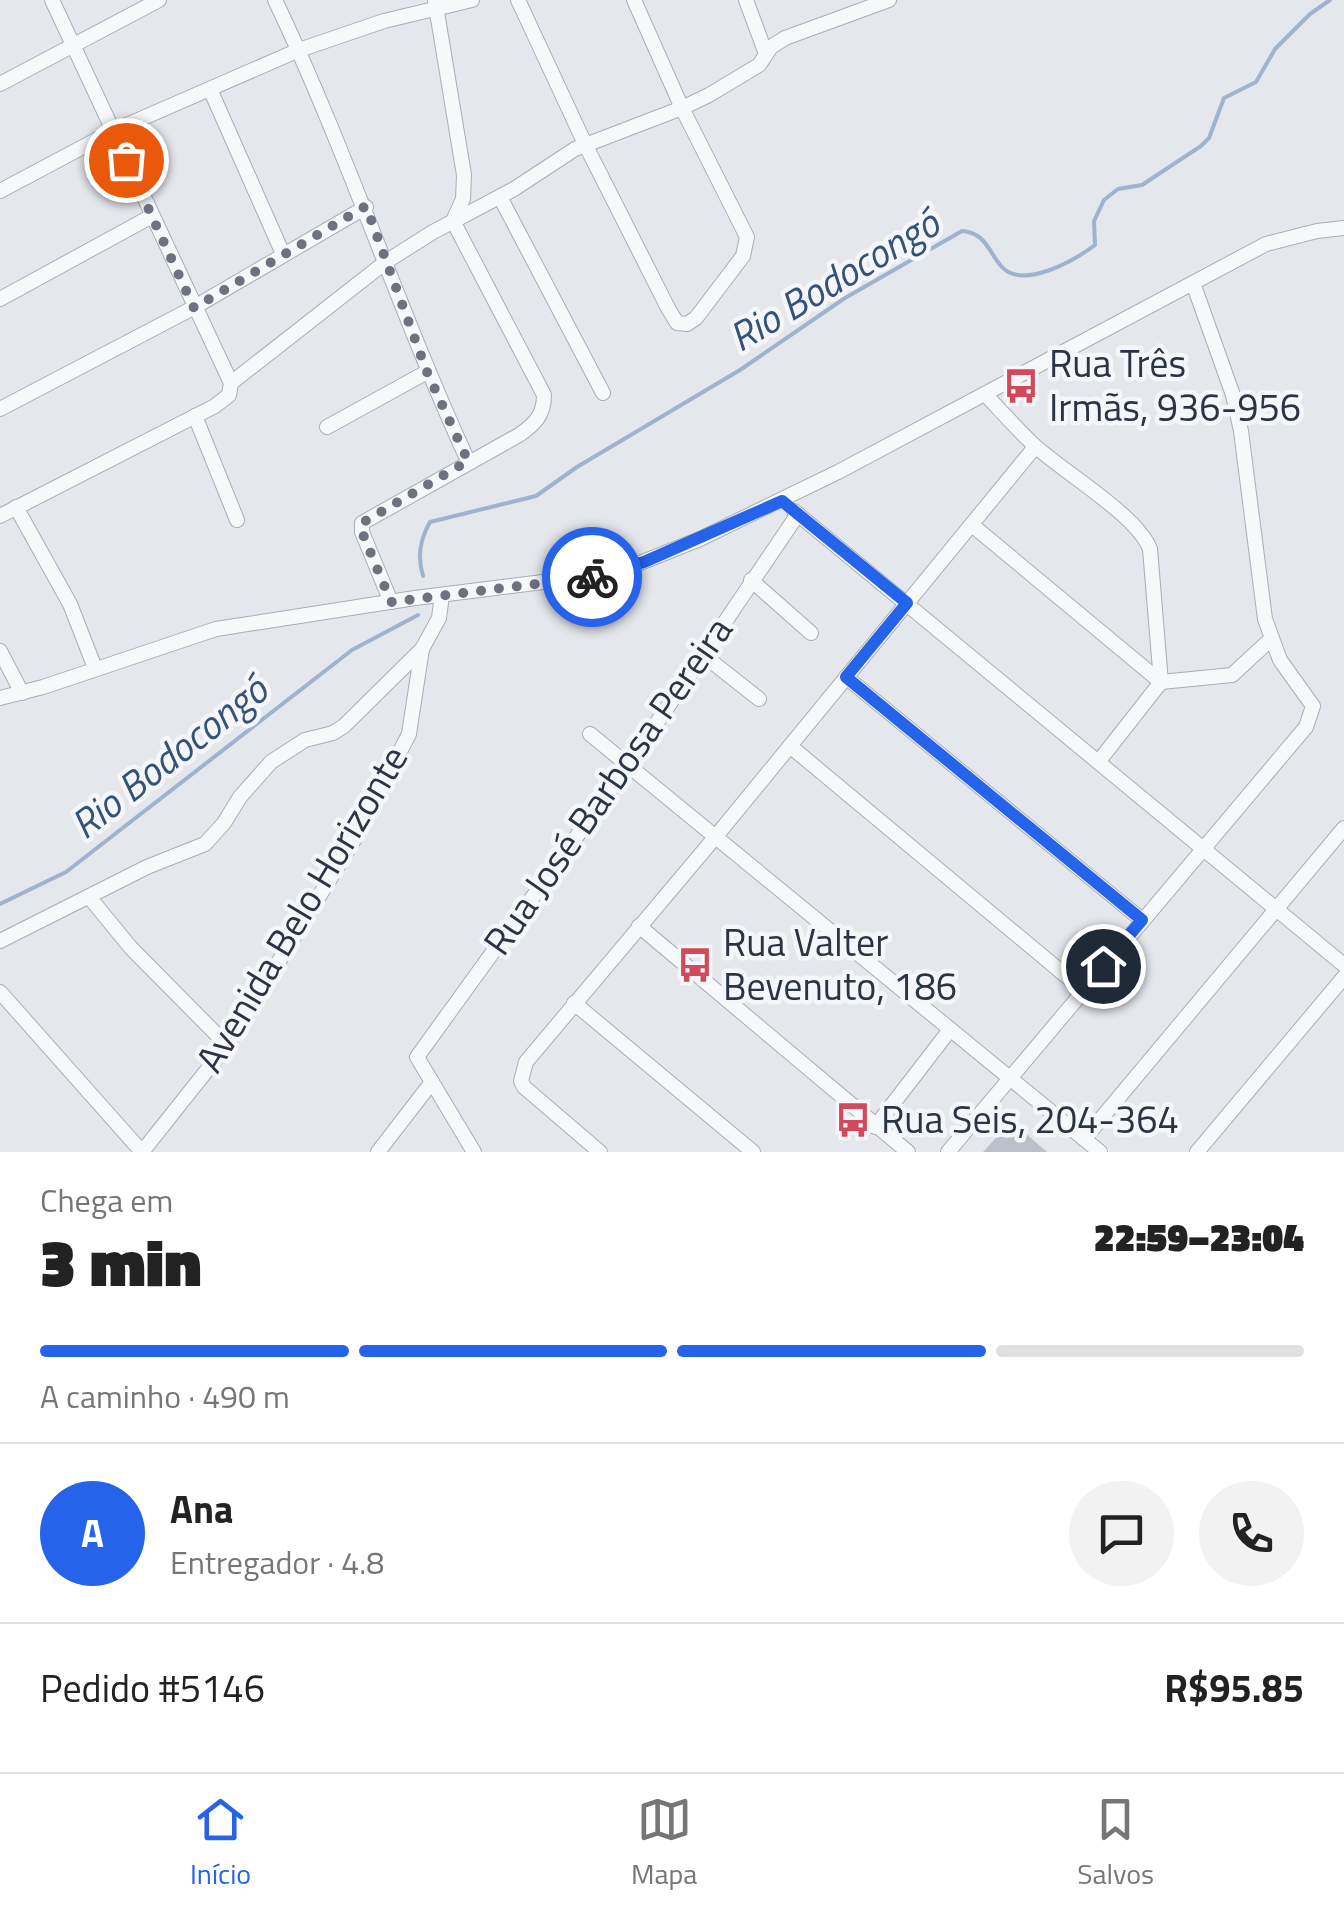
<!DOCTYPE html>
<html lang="pt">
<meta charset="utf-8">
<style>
body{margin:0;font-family:"Titillium Web",sans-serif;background:#f2f2f2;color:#222;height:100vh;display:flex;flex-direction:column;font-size:38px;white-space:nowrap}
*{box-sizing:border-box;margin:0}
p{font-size:32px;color:#767676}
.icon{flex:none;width:55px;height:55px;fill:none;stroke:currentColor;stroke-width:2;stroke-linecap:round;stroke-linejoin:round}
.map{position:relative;height:1152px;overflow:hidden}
.drawer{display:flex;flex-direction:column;background:#fff;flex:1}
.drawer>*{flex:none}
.pin{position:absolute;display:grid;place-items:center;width:85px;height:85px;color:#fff;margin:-42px;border:5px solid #fff;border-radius:50%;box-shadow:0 2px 10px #0007}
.courier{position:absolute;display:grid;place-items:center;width:100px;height:100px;margin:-50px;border:8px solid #2563eb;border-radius:50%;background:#fff;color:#222;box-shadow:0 2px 12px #0007}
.summary em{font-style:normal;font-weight:800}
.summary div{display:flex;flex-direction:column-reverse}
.summary{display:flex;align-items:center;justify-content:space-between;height:170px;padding:0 40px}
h1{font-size:65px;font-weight:800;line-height:75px}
.bar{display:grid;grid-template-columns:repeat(4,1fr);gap:15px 10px;align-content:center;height:120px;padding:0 40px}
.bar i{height:12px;border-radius:8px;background:#e0e0e0}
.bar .on{background:#2563eb}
.bar p{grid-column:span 4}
.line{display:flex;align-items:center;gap:25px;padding:0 40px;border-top:2px solid #e0e0e0}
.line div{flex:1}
.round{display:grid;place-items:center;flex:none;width:105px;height:105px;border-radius:52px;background:#f2f2f2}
.tab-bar{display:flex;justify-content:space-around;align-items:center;height:140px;border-top:2px solid #e0e0e0;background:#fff;font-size:28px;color:#767676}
.tab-bar a{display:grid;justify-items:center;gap:5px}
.tab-bar .on{color:#2563eb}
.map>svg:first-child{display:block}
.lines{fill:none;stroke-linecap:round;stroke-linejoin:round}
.stream{stroke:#9fb4cc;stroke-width:4}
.building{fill:#bbc0ca}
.minor-casing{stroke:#a9aeb7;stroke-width:16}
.minor{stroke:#f7f8fa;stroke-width:14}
.done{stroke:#6c737f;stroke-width:10;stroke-dasharray:0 18}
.route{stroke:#2563eb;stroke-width:12}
.labels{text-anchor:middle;stroke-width:9;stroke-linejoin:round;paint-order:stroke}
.poi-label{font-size:38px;fill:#2b3445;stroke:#f4f6f9;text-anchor:start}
.street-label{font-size:38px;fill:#2b3445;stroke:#f4f6f9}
.water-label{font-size:40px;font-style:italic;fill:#34527a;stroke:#f4f6f9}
</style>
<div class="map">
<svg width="1344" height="1152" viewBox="0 0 1344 1152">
<rect width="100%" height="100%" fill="#e4e7ec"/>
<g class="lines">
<!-- stream -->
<g class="stream">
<path d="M 423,576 C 417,556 420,540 430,522 L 536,496 L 577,467 L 740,370 L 845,298 L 962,231 C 986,233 988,251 1001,266 C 1022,291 1075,260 1095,245 L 1094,221 L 1104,200 L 1118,189 L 1142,185 L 1201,146 L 1209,138 L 1224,98 L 1256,82 L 1275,49 L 1310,14 L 1330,0"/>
<path d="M 0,904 L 66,872 L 352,650 L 418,615"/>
</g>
</g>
<!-- building -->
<path class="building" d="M 1011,1121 L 1047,1152 L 983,1152 Z"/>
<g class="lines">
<defs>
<g id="minor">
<path d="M 52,0 L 231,383"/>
<path d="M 275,0 C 347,151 398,309 468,461"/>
<path d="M 518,0 L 585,144 L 668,308 L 677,323 L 687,324 L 696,318 L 743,256 L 747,237 L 682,108 L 634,0"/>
<path d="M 746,0 L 766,54"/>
<path d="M 0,84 L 159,0"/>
<path d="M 210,89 L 283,254"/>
<path d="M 0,191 L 113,131 L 299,50 L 384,21 L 472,0"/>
<path d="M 500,197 L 603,393"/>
<path d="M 0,299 L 152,216"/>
<path d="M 985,394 C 1001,411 1017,429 1034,445 C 1063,472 1137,515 1150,549 L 1161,682 L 1099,761"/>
<path d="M 0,409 L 193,308 L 366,207"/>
<path d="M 195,416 L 237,520"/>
<path d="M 327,427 L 427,372"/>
<path d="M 16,507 L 70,604 L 95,668"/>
<path d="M 794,511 L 1344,965"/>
<path d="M 0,516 L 215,406 L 229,395 L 231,383 L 387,261 L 433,232 L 514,189 L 575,149 L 682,108 L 709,95 L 759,65 L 771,47 L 785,38 L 889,0"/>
<path d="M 972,525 L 1161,682 L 1232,675 L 1270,640"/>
<path d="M 751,580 L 811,633"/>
<path d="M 391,602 L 362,532 L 362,523 L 519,435 C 535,424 544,415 544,395 L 453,221 L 463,199 L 464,175 L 435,0"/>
<path d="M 0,651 L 22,693"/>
<path d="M 702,654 L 759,699"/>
<path d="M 846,677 L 1142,920"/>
<path d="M 0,698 L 43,687 L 216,629 L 415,598 L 615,573 L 700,539 L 838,472 L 1266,244 L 1317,231 L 1344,228"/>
<path d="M 590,734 L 1100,1152"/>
<path d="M 790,746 L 1083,990"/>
<path d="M 90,898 L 131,948 L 227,1045"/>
<path d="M 639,926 L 908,1152"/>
<path d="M 0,941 L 147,867 L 205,844 L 224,823 L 240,797 L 271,762 L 305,740 L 333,733 L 344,726 L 422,649 L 439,618 L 442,595"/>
<path d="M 0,992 L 142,1152"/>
<path d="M 574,1003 L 753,1152"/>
<path d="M 875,1127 L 949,1031"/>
<path d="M 1084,1139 L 1344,828"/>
<path d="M 142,1152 L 227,1045 L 357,835 L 409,734 L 422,649"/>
<path d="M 378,1152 L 432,1082"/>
<path d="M 474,1152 L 417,1057 L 629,764 L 798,514"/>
<path d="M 600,1152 L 524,1087 L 521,1081 L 526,1062 L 717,835 L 1035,447"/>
<path d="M 948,1152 L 1306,727 L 1313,706 L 1280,660 L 1265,619 L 1241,431 L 1233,395 L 1193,283"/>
<path d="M 1197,1152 L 1344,977"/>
</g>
</defs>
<!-- minor casing -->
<use href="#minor" class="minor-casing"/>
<!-- minor -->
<use href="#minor" class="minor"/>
</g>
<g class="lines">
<!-- done -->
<path class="done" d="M 126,160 L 194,308 L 366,206 L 427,372 L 468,461 L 362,523 L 362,532 L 391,602 L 592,577"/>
<!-- route -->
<path class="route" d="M 592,577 L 644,562 L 782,501 L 907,603 L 846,677 L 1142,920 L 1103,966"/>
</g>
<!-- icons -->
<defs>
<symbol id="bus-bare" viewBox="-9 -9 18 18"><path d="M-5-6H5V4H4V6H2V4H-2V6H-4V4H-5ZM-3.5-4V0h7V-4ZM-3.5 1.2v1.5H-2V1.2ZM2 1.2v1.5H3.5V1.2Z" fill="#d1495b" stroke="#f4f6f9" stroke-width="2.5" paint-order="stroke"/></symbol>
</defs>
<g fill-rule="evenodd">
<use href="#bus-bare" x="996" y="361" width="50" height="50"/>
<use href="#bus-bare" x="670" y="940" width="50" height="50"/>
<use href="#bus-bare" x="828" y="1095" width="50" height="50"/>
</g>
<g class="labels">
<!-- poi labels -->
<g class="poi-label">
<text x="1049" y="377">Rua Três<tspan x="1049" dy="44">Irmãs, 936-956</tspan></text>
<text x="723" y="956">Rua Valter<tspan x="723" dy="44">Bevenuto, 186</tspan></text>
<text x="881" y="1133">Rua Seis, 204-364</text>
</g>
<!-- street labels -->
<g class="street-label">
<text transform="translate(608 786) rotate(-55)" y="13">Rua José Barbosa Pereira</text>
<text transform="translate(302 909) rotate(-59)" y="13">Avenida Belo Horizonte</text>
</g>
<!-- water labels -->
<g class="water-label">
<text transform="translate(834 280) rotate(-31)" y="14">Rio Bodocongó</text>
<text transform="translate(169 757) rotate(-38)" y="14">Rio Bodocongó</text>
</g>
</g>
</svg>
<div class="pin" style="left:126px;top:160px;background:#ea580c"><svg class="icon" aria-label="bag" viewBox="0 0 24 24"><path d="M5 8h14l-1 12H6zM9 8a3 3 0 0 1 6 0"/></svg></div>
<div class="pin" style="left:1103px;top:966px;background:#1f2937"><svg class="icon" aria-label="home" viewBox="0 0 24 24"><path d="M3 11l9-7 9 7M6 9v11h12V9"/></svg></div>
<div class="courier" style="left:592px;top:577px"><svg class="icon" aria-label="bike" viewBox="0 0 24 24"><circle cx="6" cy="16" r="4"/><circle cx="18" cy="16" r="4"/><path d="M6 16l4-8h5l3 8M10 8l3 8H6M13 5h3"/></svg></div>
</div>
<section class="drawer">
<div class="summary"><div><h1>3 min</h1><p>Chega em</p></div><em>22:59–23:04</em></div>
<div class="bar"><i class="on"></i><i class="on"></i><i class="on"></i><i></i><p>A caminho · 490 m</p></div>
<div class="line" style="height:180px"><b class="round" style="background:#2563eb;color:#fff">A</b><div><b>Ana</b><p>Entregador · 4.8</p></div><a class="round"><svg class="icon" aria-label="chat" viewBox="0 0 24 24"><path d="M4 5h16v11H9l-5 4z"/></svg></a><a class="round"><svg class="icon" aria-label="phone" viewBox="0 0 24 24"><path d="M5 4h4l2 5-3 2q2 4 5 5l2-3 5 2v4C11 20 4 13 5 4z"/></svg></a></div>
<div class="line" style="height:130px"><div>Pedido #5146</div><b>R$95.85</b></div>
</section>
<nav class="tab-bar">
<a class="on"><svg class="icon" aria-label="home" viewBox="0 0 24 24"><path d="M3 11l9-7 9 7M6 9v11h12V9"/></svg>Início</a>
<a><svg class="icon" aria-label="map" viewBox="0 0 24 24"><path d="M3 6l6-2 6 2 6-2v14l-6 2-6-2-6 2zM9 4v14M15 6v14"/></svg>Mapa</a>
<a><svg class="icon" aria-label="saved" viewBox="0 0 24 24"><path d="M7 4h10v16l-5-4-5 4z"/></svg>Salvos</a>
</nav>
